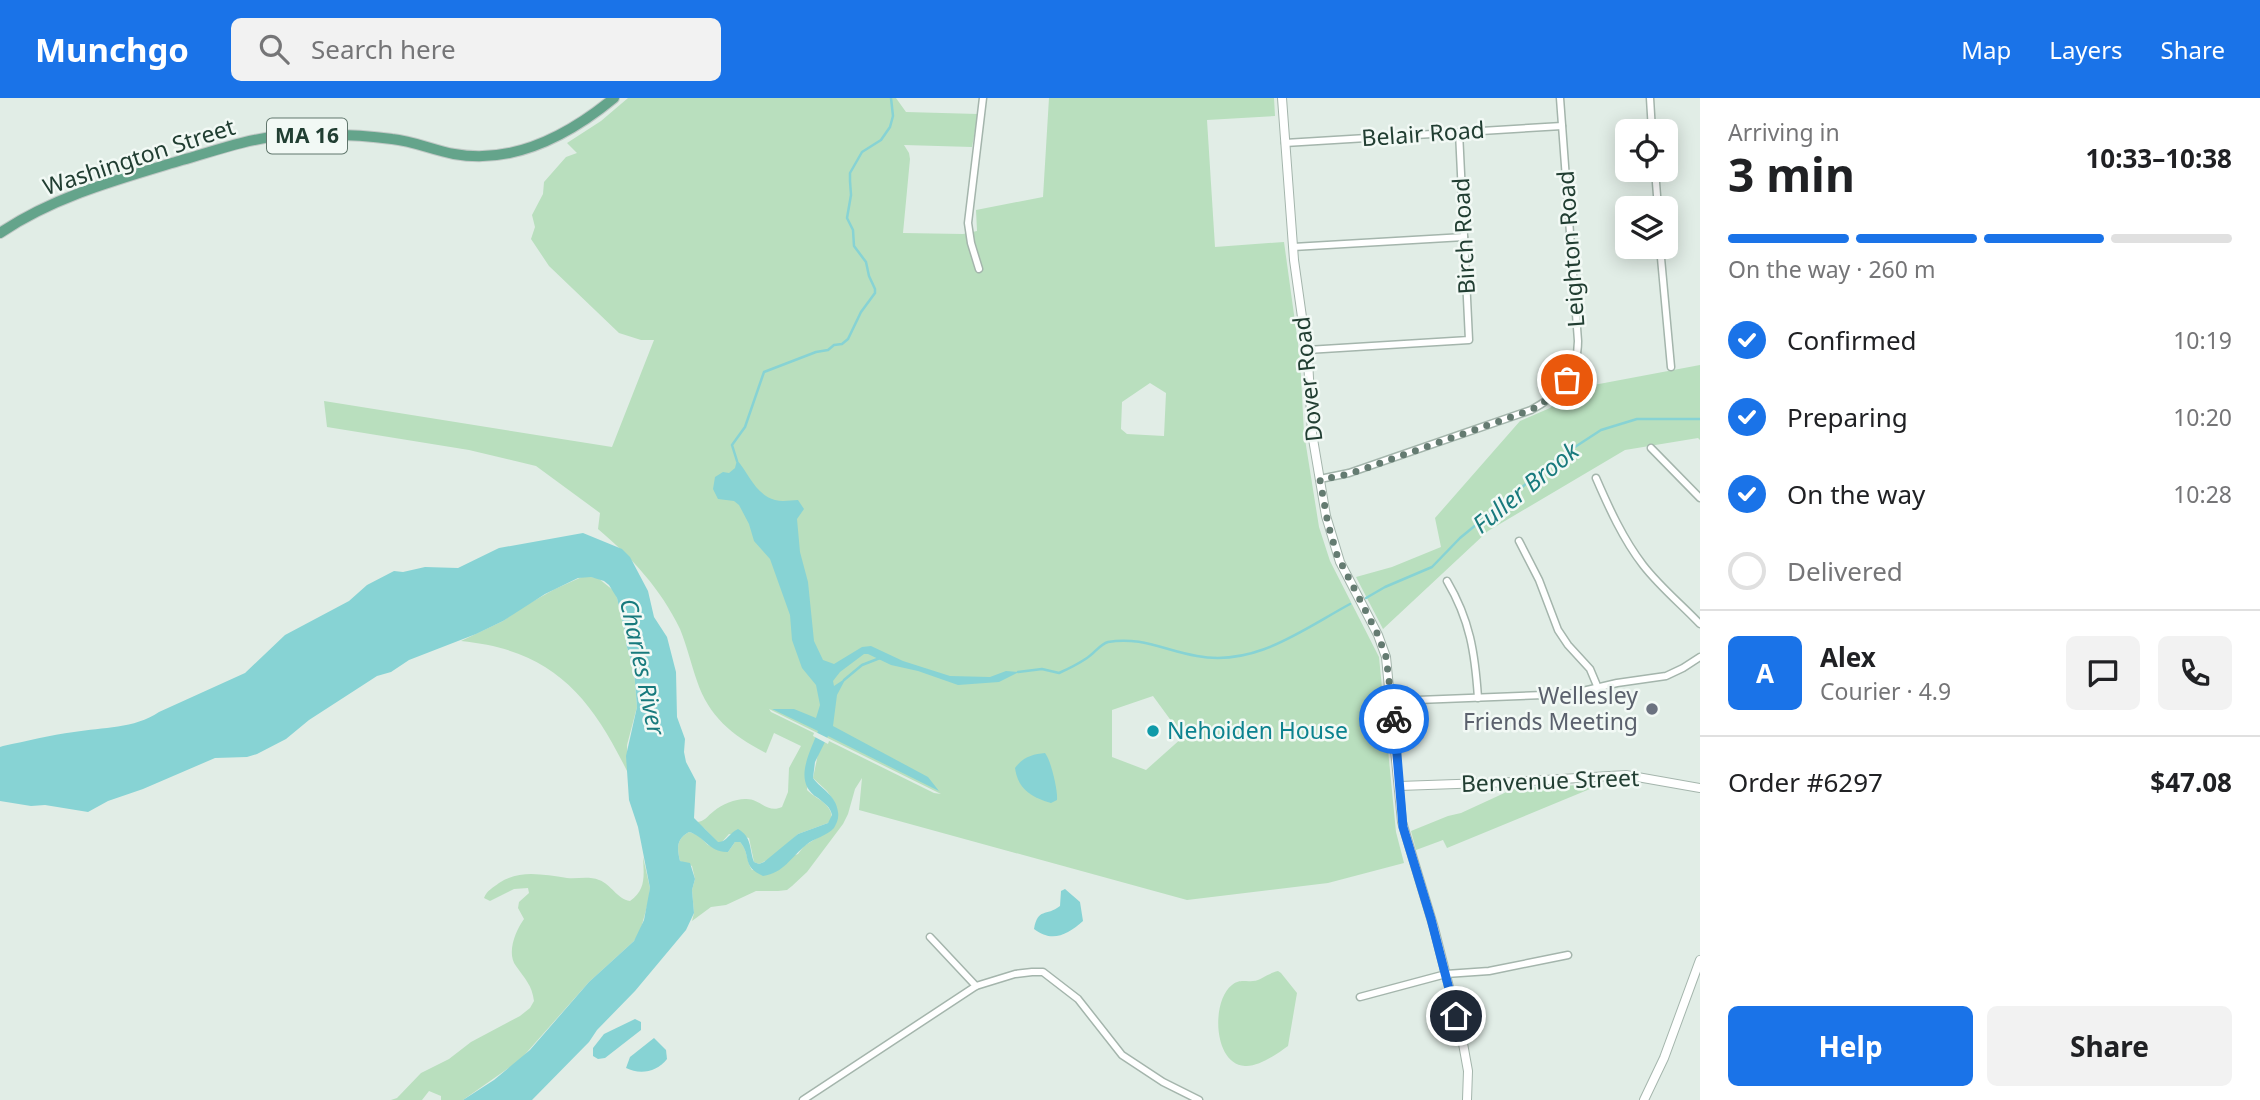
<!DOCTYPE html>
<meta charset="utf-8">
<style>
body{margin:0;font-family:"Noto Sans",sans-serif;background:#f2f2f2;color:#202124;height:100vh;display:flex;flex-direction:column;font-size:26px;white-space:nowrap}
*{box-sizing:border-box;margin:0}
p{font-size:23px;color:#757577}
.icon{flex:none;width:38px;height:38px;fill:none;stroke:currentColor;stroke-width:2;stroke-linecap:round;stroke-linejoin:round}
.map{position:relative;flex:1;overflow:hidden}
.sheet{display:flex;flex-direction:column;background:#fff;width:560px}
.sheet>*{flex:none}
.buttons{position:absolute;left:1615px;top:21px;display:grid;gap:14px}
.buttons a{display:grid;place-items:center;width:63px;height:63px;border-radius:10px;background:#fff;box-shadow:0 4px 18px #0003;font-size:35px}
.pin{position:absolute;display:grid;place-items:center;width:60px;height:60px;color:#fff;margin:-30px;border:4px solid #fff;border-radius:50%;box-shadow:0 2px 7px #0007}
.courier{position:absolute;display:grid;place-items:center;width:70px;height:70px;margin:-35px;border:5px solid #1a73e8;border-radius:50%;background:#fff;color:#222;box-shadow:0 2px 9px #0007}
.overview em{font-style:normal;font-weight:700}
.overview div{display:flex;flex-direction:column-reverse}
.overview{display:flex;align-items:center;justify-content:space-between;height:119px;padding:0 28px}
h1{font-size:46px;font-weight:700;line-height:52px}
.bar{display:grid;grid-template-columns:repeat(4,1fr);gap:10px 7px;align-content:center;height:84px;padding:0 28px}
.bar i{height:9px;border-radius:5px;background:#e0e0e0}
.bar .on{background:#1a73e8}
.bar p{grid-column:span 4}
.line{display:flex;align-items:center;gap:18px;padding:0 28px;border-top:2px solid #e0e0e0}
.line div{flex:1}
.round{display:grid;place-items:center;flex:none;width:74px;height:74px;border-radius:10px;background:#f2f2f2}
ol{padding:0 28px;list-style:none}
li{display:flex;align-items:center;gap:21px;height:77px}
li p{margin-inline-start:auto}
li .icon{padding:7px;border-radius:50%;background:#1a73e8;color:#fff;stroke-width:4}
li:last-child{color:#757577}
li i{width:38px;height:38px;border:4px solid #e0e0e0;border-radius:50%}
.action{display:flex;gap:14px;margin-top:auto;padding:14px 28px}
.action a{flex:1;height:80px;border-radius:10px;background:#1a73e8;color:#fff;font-size:28px;font-weight:700;line-height:80px;text-align:center}
.action a+a{background:#f2f2f2;color:#202124}
header{display:flex;align-items:center;gap:42px;box-sizing:border-box;height:98px;padding:0 35px;background:#1a73e8;color:#fff}
header strong{font-size:33px}
nav{display:flex;gap:38px;margin-inline-start:auto;font-size:24px}
.search{width:490px;height:63px;background:#f2f2f2;display:flex;align-items:center;gap:18px;box-sizing:border-box;padding:0 24px;border-radius:10px;color:#757577;font-size:26px}
main{display:flex;flex:1;min-height:0}
.map>svg:first-child{display:block}
.green{fill:#b9dfbe;fill-rule:evenodd}
.water{fill:#87d3d4}
.pier{fill:#e1ede6}
.lines{fill:none;stroke-linecap:round;stroke-linejoin:round}
.stream{stroke:#87d3d4;stroke-width:2.5}
.minor-casing{stroke:#a4b5ac;stroke-width:9}
.tertiary-casing{stroke:#a4b5ac;stroke-width:10}
.primary-casing{stroke:#c1c9c6;stroke-width:12}
.minor{stroke:#fff;stroke-width:6}
.tertiary{stroke:#fff;stroke-width:8}
.primary{stroke:#64a48b;stroke-width:10}
.done{stroke:#647b71;stroke-width:7;stroke-dasharray:0 12.6}
.route{stroke:#1a73e8;stroke-width:9}
.worship-dot{fill:#6b7280;stroke:#f2f9f5;stroke-width:2.5}
.culture-dot{fill:#0f9aa8;stroke:#f2f9f5;stroke-width:2.5}
.labels{text-anchor:middle;stroke-width:5;stroke-linejoin:round;paint-order:stroke}
.shield{fill:#f2f9f5;stroke:#60766c;stroke-width:2}
.shield-label{font-size:21px;font-weight:bold;fill:#213e32}
.street-label{font-size:23px;fill:#213e32;stroke:#f2f9f5}
.worship-label{font-size:23px;fill:#5b616d;stroke:#f2f9f5;text-anchor:end}
.culture-label{font-size:23px;fill:#0d838f;stroke:#f2f9f5;text-anchor:start}
.water-label{font-size:24px;font-style:italic;fill:#187a7d;stroke:#f2f9f5}
</style>
<header>
<strong>Munchgo</strong>
<div class="search"><svg class="icon" aria-label="search" viewBox="0 0 24 24"><circle cx="10" cy="10" r="6"/><path d="M15 15l6 6"/></svg>Search here</div>
<nav><a>Map</a><a>Layers</a><a>Share</a></nav>
</header>
<main>
<div class="map">
<svg width="1700" height="1002" viewBox="0 0 1700 1002">
<rect width="100%" height="100%" fill="#e1ede6"/>
<!-- green -->
<g class="green">
<path d="M 628,0 L 896,0 L 906,14 L 978,16 L 972,49 L 904,47 L 909,55 L 910,61 L 903,135 L 963,136 L 977,133 L 976,112 L 1043,99 L 1049,0 L 1274,0 L 1275,18 L 1207,22 L 1215,149 L 1284,144 L 1300,260 L 1304,335 L 1319,429 L 1330,463 L 1379,559 L 1396,734 L 1404,765 L 1328,785 L 1187,802 L 859,712 L 862,680 L 855,691 L 848,716 L 843,726 L 807,774 L 792,788 L 787,792 L 778,793 L 756,793 L 726,807 L 711,809 L 692,823 L 694,815 L 692,792 L 695,781 L 692,768 L 680,763 C 677,750 676,741 689,734 L 698,737 L 708,747 L 728,754 L 735,744 L 740,744 C 748,752 746,763 752,772 L 798,756 L 804,748 L 833,730 L 838,716 L 834,703 L 827,693 L 813,680 L 818,656 L 811,653 L 807,692 C 817,702 832,705 832,721 L 828,725 L 798,736 L 772,760 L 759,766 L 754,764 L 749,740 L 729,736 L 721,745 L 717,744 L 705,731 L 696,724 C 705,724 707,718 714,713 C 722,706 735,701 745,701 C 760,700 767,716 782,709 L 788,694 L 789,670 L 801,648 L 774,635 L 766,655 C 733,638 709,619 697,583 C 691,566 687,548 680,531 C 661,491 632,460 598,431 L 600,415 L 536,368 L 469,352 L 327,329 L 324,303 L 612,349 L 654,242 L 641,242 L 619,235 L 549,168 L 531,141 L 535,129 L 532,117 L 543,96 L 544,84 L 566,59 L 577,55 L 567,45 L 601,23 ZM 1150,285 L 1166,295 L 1164,338 L 1127,336 L 1121,331 L 1122,304 ZM 1153,598 L 1183,639 L 1146,672 L 1112,659 L 1112,612 Z"/>
<path d="M 1700,267 L 1700,342 L 1698,340 L 1625,352 L 1488,433 L 1383,531 L 1356,479 L 1392,469 L 1441,449 L 1435,420 L 1520,323 L 1550,310 L 1567,292 Z"/>
<path d="M 584,478 L 598,480 L 614,493 L 617,500 L 626,538 L 626,546 L 634,572 L 637,609 L 627,647 L 628,675 C 590,597 552,552 461,543 L 503,523 L 521,510 L 555,491 Z"/>
<path d="M 1602,686 L 1447,750 L 1443,742 L 1416,752 L 1411,733 L 1448,718 L 1461,715 L 1511,692 L 1519,690 Z"/>
<path d="M 643,759 L 650,790 L 649,801 L 640,834 L 634,843 L 589,884 L 520,962 L 463,1002 L 441,1002 L 441,998 L 429,993 L 422,1002 L 391,1002 L 397,1000 L 421,975 L 449,961 L 471,944 L 520,918 L 530,910 L 534,903 C 532,887 525,881 516,868 C 506,855 516,832 524,821 L 518,810 L 519,804 L 529,795 L 528,790 L 514,791 L 490,803 L 484,800 C 487,792 493,790 499,785 C 521,771 543,777 567,780 C 578,781 589,778 599,782 C 611,786 617,801 630,803 C 646,792 644,778 643,759 Z"/>
<path d="M 1278,873 L 1281,875 L 1297,895 L 1288,948 C 1277,956 1259,969 1245,968 C 1213,966 1211,903 1232,887 C 1240,881 1244,884 1253,883 C 1262,882 1268,875 1278,873 Z"/>
</g>
<!-- water -->
<g class="water">
<path d="M 737,362 C 749,376 756,397 775,402 C 783,404 791,402 798,402 L 804,411 L 797,421 L 800,454 L 808,484 L 814,543 L 823,562 L 834,566 L 862,549 L 871,548 L 903,563 L 950,578 L 990,579 L 1006,573 L 1019,574 L 999,584 L 958,587 L 918,573 L 891,567 L 868,556 L 864,556 L 840,574 L 833,583 L 834,588 L 846,580 L 837,597 L 833,628 L 928,679 L 939,693 L 828,638 L 815,664 L 813,680 C 822,692 836,697 838,714 C 839,720 837,725 834,730 C 827,738 814,740 806,747 C 791,759 784,775 763,778 C 741,768 752,758 740,744 L 735,744 L 728,754 C 710,755 704,738 689,734 C 676,741 677,750 680,763 L 690,765 L 695,781 L 692,792 L 694,815 L 686,832 L 635,893 L 597,932 L 589,944 L 532,1002 L 463,1002 L 494,982 L 530,952 L 589,884 L 634,843 L 644,822 L 650,790 L 638,729 L 629,702 L 626,658 L 637,609 L 634,572 L 626,546 L 626,538 L 617,500 L 609,487 L 604,483 L 591,479 L 578,480 L 545,496 L 503,523 L 476,536 L 409,562 L 391,574 L 377,578 L 309,622 L 286,641 L 257,656 L 247,659 L 215,660 L 143,691 L 108,703 L 88,714 L 45,707 L 31,708 L 0,703 L 0,649 L 3,648 C 27,643 50,637 74,634 C 103,629 134,631 159,614 L 245,575 L 285,537 L 349,503 L 367,487 L 394,473 L 403,474 L 425,469 L 458,470 L 499,450 L 583,435 L 622,451 L 630,459 L 648,493 L 654,519 L 667,539 L 676,574 L 677,619 L 685,641 L 684,654 L 686,664 L 696,683 L 694,720 L 718,744 C 726,745 730,734 738,731 C 752,739 749,750 754,764 L 759,766 L 764,764 L 798,736 L 828,725 L 832,717 C 830,708 825,706 818,700 C 792,684 810,655 818,633 L 772,611 L 794,611 L 816,620 L 820,607 L 816,587 L 802,570 L 792,542 L 790,517 L 770,461 L 754,443 L 749,426 L 739,407 L 734,403 L 718,401 L 713,391 L 715,379 L 723,374 L 729,375 L 735,370 Z"/>
<path d="M 1045,655 C 1051,662 1058,693 1057,702 L 1051,705 C 1031,699 1018,691 1015,670 C 1023,659 1033,656 1045,655 Z"/>
<path d="M 1065,791 L 1080,804 L 1083,823 C 1067,837 1052,845 1034,831 C 1038,809 1046,819 1060,808 L 1061,793 Z"/>
<path d="M 635,921 L 641,924 L 641,932 L 605,960 L 598,961 L 593,958 L 593,950 L 604,936 Z"/>
<path d="M 654,940 L 666,952 L 667,961 C 657,974 640,977 626,970 L 630,959 Z"/>
</g>
<!-- pier -->
<path class="pier" d="M 769,611 L 941,696 L 934,695 L 829,643 L 828,646 L 813,638 L 814,635 L 771,614 Z"/>
<g class="lines">
<!-- stream -->
<g class="stream">
<path d="M 737,363 L 732,347 L 745,329 L 764,274 L 816,254 L 828,252 L 834,247 L 842,246 L 848,241 L 861,214 L 875,195 L 875,191 L 869,178 L 866,164 L 854,148 L 853,132 L 847,120 L 851,97 L 850,83 L 850,75 L 862,54 L 881,42 L 890,29 L 893,18 L 891,0"/>
<path d="M 1366,500 L 1385,489 L 1432,469 L 1460,440 L 1555,362 L 1601,332 L 1637,321 L 1700,321"/>
<path d="M 1018,574 L 1042,571 L 1059,575 C 1068,571 1078,566 1087,560 C 1094,556 1100,546 1108,544 C 1141,538 1166,553 1197,558 C 1255,569 1302,532 1350,506"/>
<path d="M 844,582 L 862,567 L 880,560"/>
</g>
<defs>
<g id="minor">
<path d="M 1650,0 L 1652,33"/>
<path d="M 1285,45 L 1562,28"/>
<path d="M 1655,72 L 1658,110"/>
<path d="M 1293,149 L 1464,139"/>
<path d="M 1660,149 L 1671,269"/>
<path d="M 979,171 L 971,145 L 968,125 L 983,0"/>
<path d="M 1307,252 L 1469,242 L 1459,34"/>
<path d="M 1651,350 L 1700,400"/>
<path d="M 1596,380 C 1609,410 1623,441 1643,467 C 1660,489 1681,506 1700,526"/>
<path d="M 1320,381 L 1349,375 L 1531,312 C 1558,298 1578,275 1578,243 L 1560,0"/>
<path d="M 1519,443 L 1539,482 L 1558,532 L 1568,547 L 1590,571 L 1598,590"/>
<path d="M 1447,483 C 1470,522 1475,555 1478,600"/>
<path d="M 1392,603 L 1570,596 L 1617,585 L 1666,578 L 1683,570 L 1700,559"/>
<path d="M 930,839 L 976,888"/>
<path d="M 1360,899 L 1446,876 L 1489,873 L 1568,857"/>
<path d="M 803,1002 L 976,888 L 1015,876 L 1032,874 L 1043,874 L 1078,901 L 1122,957 L 1163,984 L 1199,1002"/>
</g>
<g id="tertiary">
<path d="M 1282,0 L 1294,162 L 1308,262 L 1312,335 L 1326,418 L 1340,464 L 1378,537 L 1386,559 L 1402,724 L 1434,830 L 1462,940 L 1468,973 L 1467,1002"/>
<path d="M 1399,688 L 1514,684 L 1626,677 L 1700,690"/>
<path d="M 1644,1002 L 1664,960 L 1700,862"/>
</g>
<path id="primary" d="M 0,135 C 55,98 119,81 182,62 C 214,53 247,41 280,38 C 315,36 357,36 392,41 C 413,43 433,52 454,56 C 514,67 569,37 614,0"/>
</defs>
<!-- minor casing -->
<use href="#minor" class="minor-casing"/>
<!-- tertiary casing -->
<use href="#tertiary" class="tertiary-casing"/>
<!-- primary casing -->
<use href="#primary" class="primary-casing"/>
<!-- minor -->
<use href="#minor" class="minor"/>
<!-- tertiary -->
<use href="#tertiary" class="tertiary"/>
<!-- primary -->
<use href="#primary" class="primary"/>
</g>
<g class="lines">
<!-- done -->
<path class="done" d="M 1394,621 L 1386,559 L 1378,537 L 1337,457 L 1328,426 L 1320,382 L 1349,376 L 1531,312 L 1550,300 L 1567,282"/>
<!-- route -->
<path class="route" d="M 1394,621 L 1403,729 L 1431,821 L 1456,918"/>
</g>
<!-- markers -->
<circle class="worship-dot" cx="1652" cy="611" r="7"/>
<circle class="culture-dot" cx="1153" cy="633" r="7"/>
<g class="labels">
<!-- shield labels -->
<rect class="shield" x="267" y="20.5" width="80" height="35" rx="5"/>
<g class="shield-label">
<text x="307" y="45">MA 16</text>
</g>
<!-- street labels -->
<g class="street-label">
<text transform="translate(1423 36) rotate(-4)" y="8">Belair Road</text>
<text transform="translate(139 59) rotate(-18)" y="8">Washington Street</text>
<text transform="translate(1464 138) rotate(-93)" y="8">Birch Road</text>
<text transform="translate(1571 151) rotate(-94)" y="8">Leighton Road</text>
<text transform="translate(1308 281) rotate(-96)" y="8">Dover Road</text>
<text transform="translate(1550 683) rotate(-2)" y="8">Benvenue Street</text>
</g>
<!-- worship labels -->
<g class="worship-label">
<text x="1638" y="606">Wellesley<tspan x="1638" dy="26">Friends Meeting</tspan></text>
</g>
<!-- culture labels -->
<g class="culture-label">
<text x="1167" y="641">Nehoiden House</text>
</g>
<!-- water labels -->
<g class="water-label">
<text transform="translate(1526 390) rotate(-39)" y="8">Fuller Brook</text>
<text transform="translate(642 569) rotate(78)" y="8">Charles River</text>
</g>
</g>
</svg>
<div class="buttons">
<a><svg class="icon" aria-label="locate" viewBox="0 0 24 24"><circle cx="12" cy="12" r="6"/><path d="M12 2v4M12 18v4M2 12h4M18 12h4"/></svg></a>
<a><svg class="icon" aria-label="layers" viewBox="0 0 24 24"><path d="M12 4l9 5-9 5-9-5zM3 14l9 5 9-5"/></svg></a>
</div>
<div class="pin" style="left:1567px;top:282px;background:#ea580c"><svg class="icon" aria-label="bag" viewBox="0 0 24 24"><path d="M5 8h14l-1 12H6zM9 8a3 3 0 0 1 6 0"/></svg></div>
<div class="pin" style="left:1456px;top:918px;background:#1f2937"><svg class="icon" aria-label="home" viewBox="0 0 24 24"><path d="M3 11l9-7 9 7M6 9v11h12V9"/></svg></div>
<div class="courier" style="left:1394px;top:621px"><svg class="icon" aria-label="bike" viewBox="0 0 24 24"><circle cx="6" cy="16" r="4"/><circle cx="18" cy="16" r="4"/><path d="M6 16l4-8h5l3 8M10 8l3 8H6M13 5h3"/></svg></div>
</div>
<section class="sheet">
<div class="overview"><div><h1>3 min</h1><p>Arriving in</p></div><em>10:33–10:38</em></div>
<div class="bar"><i class="on"></i><i class="on"></i><i class="on"></i><i></i><p>On the way · 260 m</p></div>
<ol>
<li><svg class="icon" aria-label="check" viewBox="0 0 24 24"><path d="M5 12l5 5 9-10"/></svg>Confirmed<p>10:19</p></li>
<li><svg class="icon" aria-label="check" viewBox="0 0 24 24"><path d="M5 12l5 5 9-10"/></svg>Preparing<p>10:20</p></li>
<li><svg class="icon" aria-label="check" viewBox="0 0 24 24"><path d="M5 12l5 5 9-10"/></svg>On the way<p>10:28</p></li>
<li><i></i>Delivered</li>
</ol>
<div class="line" style="height:126px"><b class="round" style="background:#1a73e8;color:#fff">A</b><div><b>Alex</b><p>Courier · 4.9</p></div><a class="round"><svg class="icon" aria-label="chat" viewBox="0 0 24 24"><path d="M4 5h16v11H9l-5 4z"/></svg></a><a class="round"><svg class="icon" aria-label="phone" viewBox="0 0 24 24"><path d="M5 4h4l2 5-3 2q2 4 5 5l2-3 5 2v4C11 20 4 13 5 4z"/></svg></a></div>
<div class="line" style="height:91px"><div>Order #6297</div><b>$47.08</b></div>
<div class="action"><a>Help</a><a>Share</a></div>
</section>
</main>
